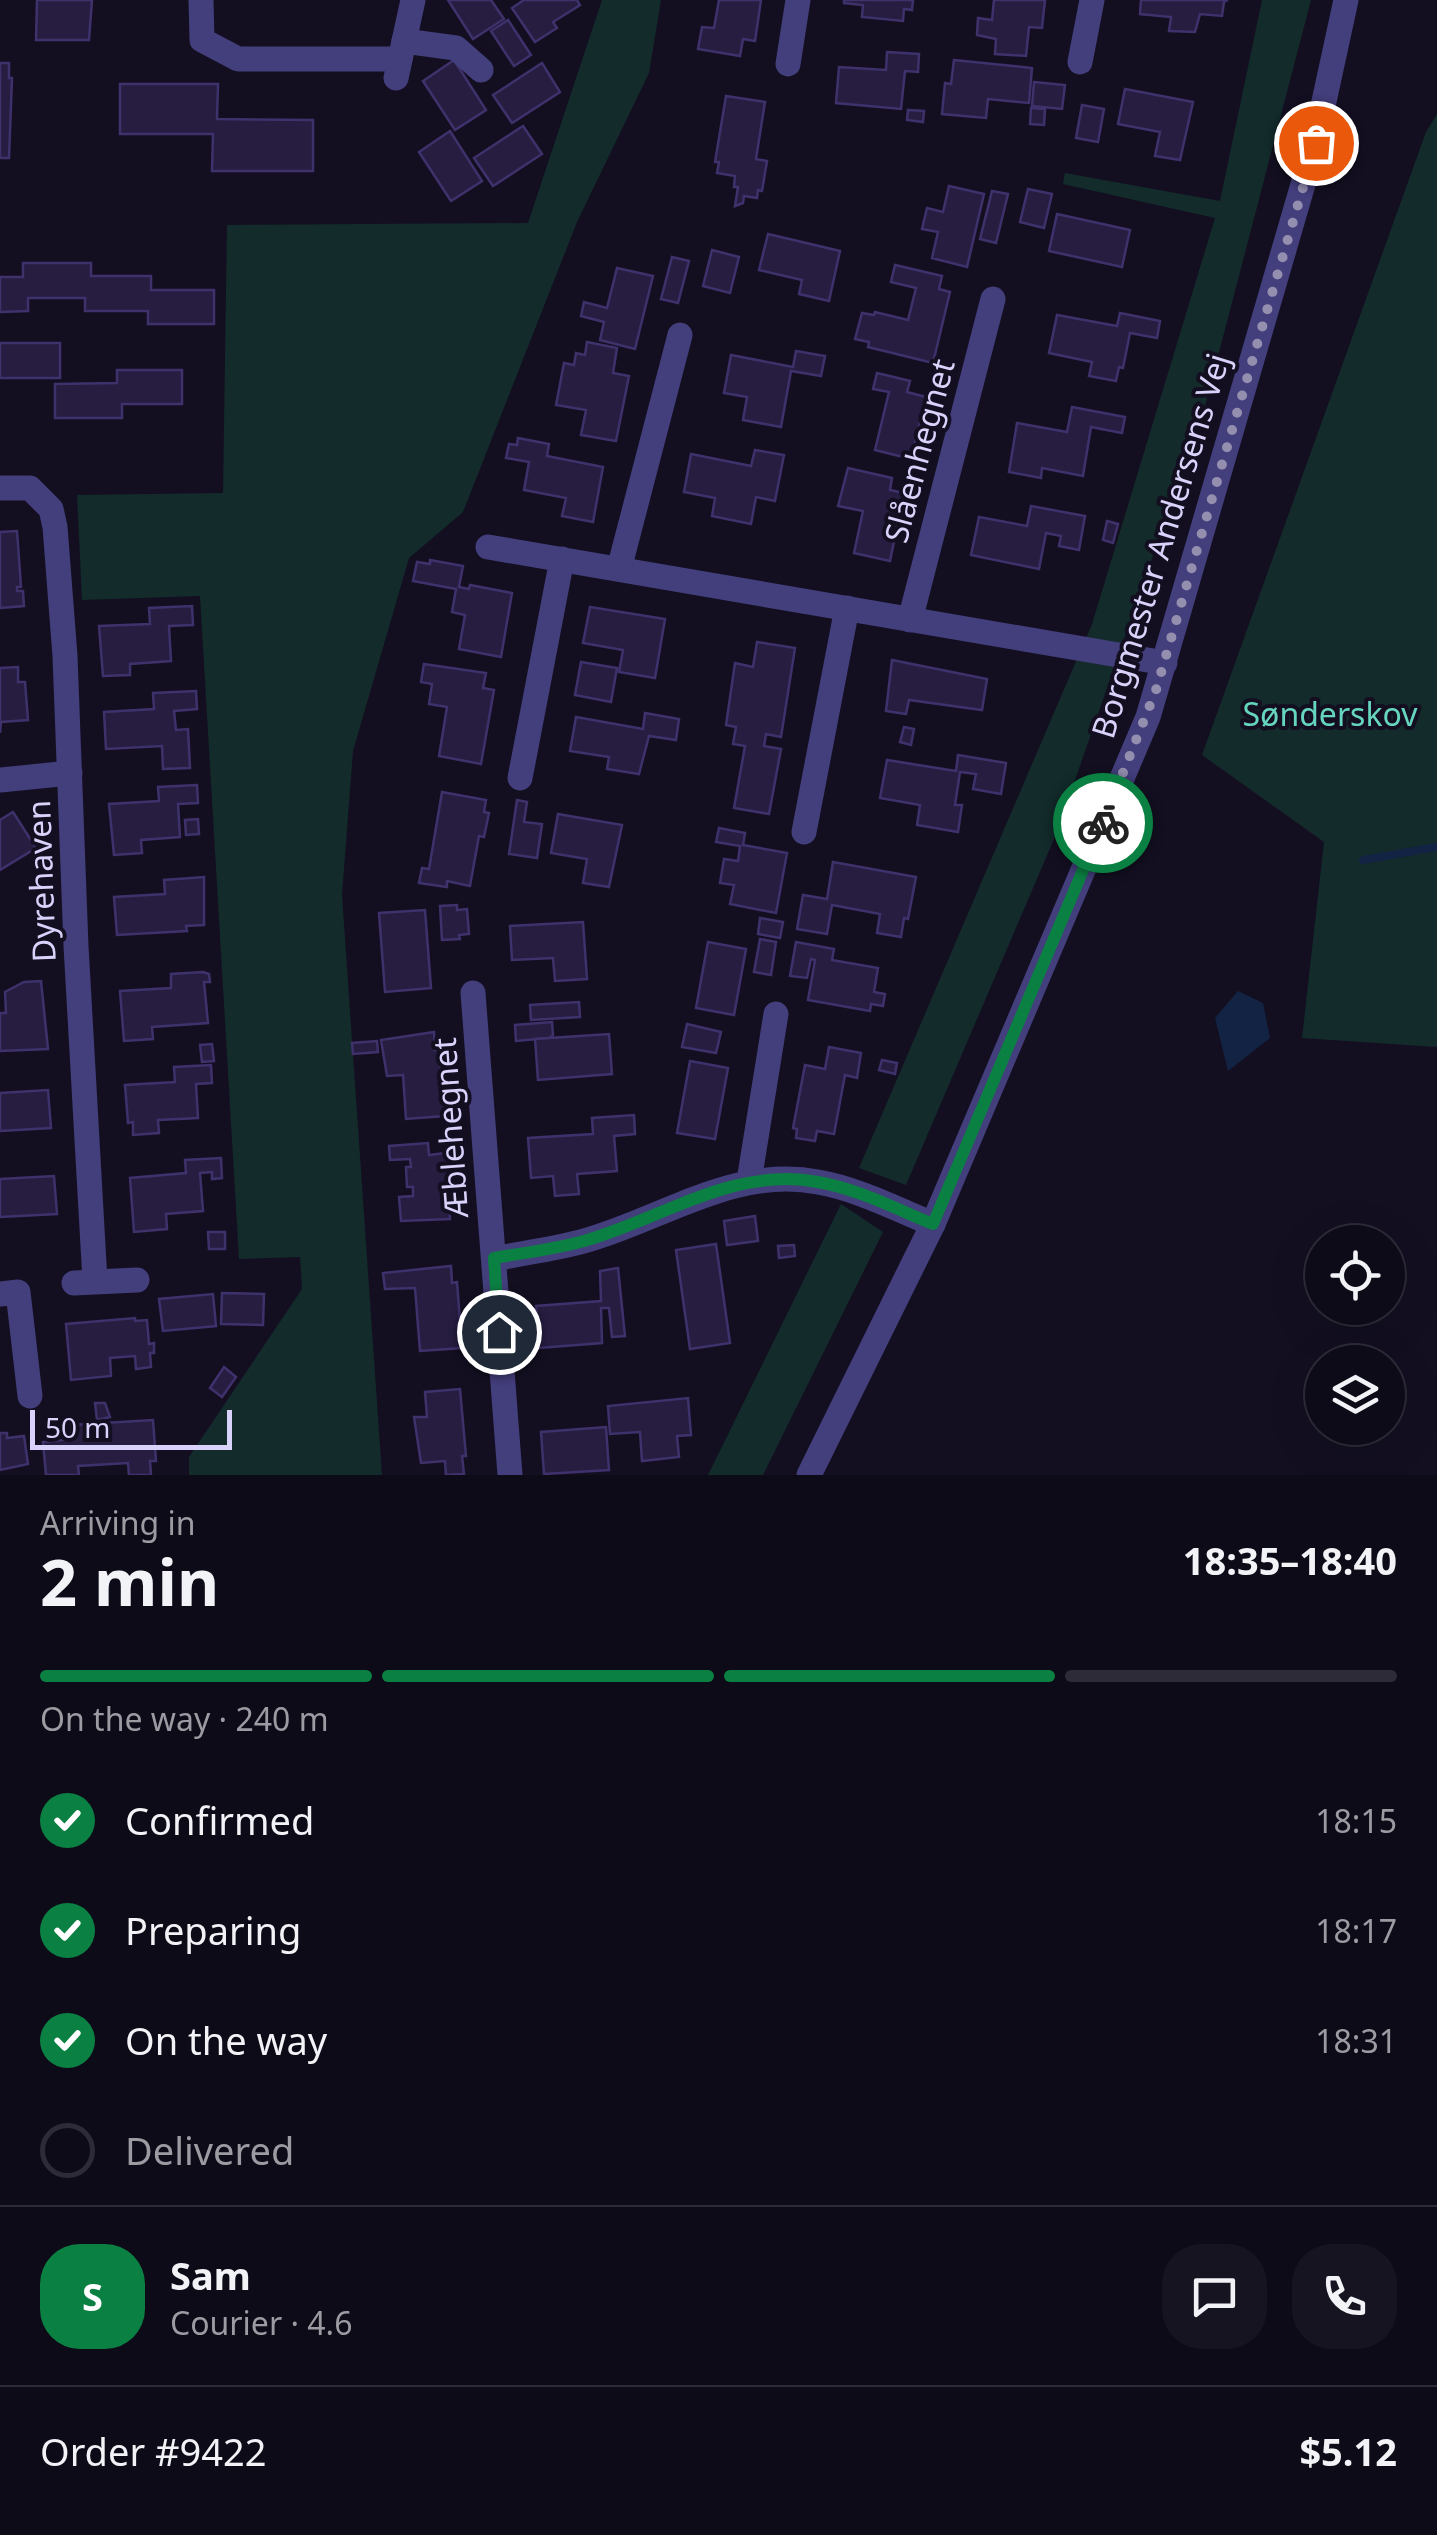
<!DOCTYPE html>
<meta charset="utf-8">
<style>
body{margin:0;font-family:"Noto Sans",sans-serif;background:#171422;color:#f1f3f6;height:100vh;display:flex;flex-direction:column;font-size:38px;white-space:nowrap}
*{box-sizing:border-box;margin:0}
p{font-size:32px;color:#9b9ba2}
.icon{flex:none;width:55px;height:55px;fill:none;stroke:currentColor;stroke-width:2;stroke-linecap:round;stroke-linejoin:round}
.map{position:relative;height:1475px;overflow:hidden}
.sheet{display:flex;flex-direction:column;background:#0e0b19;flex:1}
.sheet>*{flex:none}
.buttons{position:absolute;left:1305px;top:1225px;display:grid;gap:20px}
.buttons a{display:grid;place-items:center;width:100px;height:100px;border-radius:50%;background:#0e0b19;box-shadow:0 10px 40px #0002,0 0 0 2px #2e2b38;font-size:50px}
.scale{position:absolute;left:30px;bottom:25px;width:202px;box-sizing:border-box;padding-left:10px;border:5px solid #d9d3fb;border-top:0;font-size:28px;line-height:35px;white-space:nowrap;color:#d9d3fb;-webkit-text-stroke:8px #130f21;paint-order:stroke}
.pin{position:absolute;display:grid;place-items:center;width:85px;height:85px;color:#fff;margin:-42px;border:5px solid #fff;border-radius:50%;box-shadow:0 2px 10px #0007}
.courier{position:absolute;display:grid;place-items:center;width:100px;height:100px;margin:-50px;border:8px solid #0b8043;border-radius:50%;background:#fff;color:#222;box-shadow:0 2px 12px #0007}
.summary em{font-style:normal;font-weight:700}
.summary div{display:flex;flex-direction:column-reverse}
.summary{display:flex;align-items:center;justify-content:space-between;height:170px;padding:0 40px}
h1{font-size:65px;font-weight:700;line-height:75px}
.bar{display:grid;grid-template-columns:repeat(4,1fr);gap:15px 10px;align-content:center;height:120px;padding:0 40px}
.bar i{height:12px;border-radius:8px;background:#2e2b38}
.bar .selected{background:#0b8043}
.bar p{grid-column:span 4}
.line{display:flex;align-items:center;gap:25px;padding:0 40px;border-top:2px solid #2e2b38}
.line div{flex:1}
.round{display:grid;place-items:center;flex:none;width:105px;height:105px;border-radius:40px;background:#171422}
ol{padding:0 40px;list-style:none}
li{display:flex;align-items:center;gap:30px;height:110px}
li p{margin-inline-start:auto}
li .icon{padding:10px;border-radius:50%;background:#0b8043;color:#fff;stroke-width:4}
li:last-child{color:#9b9ba2}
li i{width:55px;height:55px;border:5px solid #2e2b38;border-radius:50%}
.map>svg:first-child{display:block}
.green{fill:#132b2b}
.water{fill:#122343}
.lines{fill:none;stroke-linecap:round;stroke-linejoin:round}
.stream{stroke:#122343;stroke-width:8}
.building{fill:#261d41;stroke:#3f316b;stroke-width:2.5}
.minor{stroke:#433e7c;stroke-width:25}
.done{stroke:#948eaf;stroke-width:10;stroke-dasharray:0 18}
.route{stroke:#0b8043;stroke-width:12}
.labels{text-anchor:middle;stroke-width:8;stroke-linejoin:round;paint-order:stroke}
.street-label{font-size:32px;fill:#d9d3fb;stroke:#130f21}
.park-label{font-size:32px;fill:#65d5be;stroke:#130f21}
</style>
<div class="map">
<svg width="1437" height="1475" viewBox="0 0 1437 1475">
<rect width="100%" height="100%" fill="#130f21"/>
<!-- green -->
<g class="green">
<path d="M 602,0 L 661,0 L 649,73 L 577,222 L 463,512 L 409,558 L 353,751 L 342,895 L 382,1475 L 189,1475 L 189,1457 L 302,1289 L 300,1257 L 239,1259 L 200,596 L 82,600 L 77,495 L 223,493 L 227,225 L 528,223 Z"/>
<path d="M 1262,0 L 1311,0 L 1205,406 L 1057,832 L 906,1185 L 859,1168 L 1092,624 L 1215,218 L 1063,184 L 1065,173 L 1220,201 Z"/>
<path d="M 1437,114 L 1437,1047 L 1302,1038 L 1324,842 L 1202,755 L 1426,132 Z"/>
<path d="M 841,1204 L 883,1232 L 763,1475 L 708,1475 Z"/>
</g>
<!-- water -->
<path class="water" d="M 1238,991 L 1263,1003 L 1270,1038 L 1228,1071 L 1215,1018 Z"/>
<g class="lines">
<!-- stream -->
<path class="stream" d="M 1363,860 L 1437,847"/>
</g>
<!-- building -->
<g class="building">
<path d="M 37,0 L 92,0 L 89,40 L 36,40 Z"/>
<path d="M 448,0 L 491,0 L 504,19 L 473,39 Z"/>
<path d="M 524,0 L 577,0 L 580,5 L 553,22 L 557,28 L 535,42 L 512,8 Z"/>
<path d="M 719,0 L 761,0 L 755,41 L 743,39 L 740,56 L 698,49 L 702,27 L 714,28 Z"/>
<path d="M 844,0 L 913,0 L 912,10 L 904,9 L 903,21 L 862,17 L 863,5 L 844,3 Z"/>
<path d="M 994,0 L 1045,0 L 1042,28 L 1029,27 L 1026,56 L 995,54 L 996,39 L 977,35 L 978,18 L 992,20 Z"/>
<path d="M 1141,0 L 1228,0 L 1224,2 L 1222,16 L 1200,14 L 1195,32 L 1169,31 L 1171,17 L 1140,14 Z"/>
<path d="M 508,20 L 531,55 L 514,66 L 491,31 Z"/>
<path d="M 887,52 L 919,54 L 918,72 L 905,71 L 901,109 L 836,103 L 839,67 L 886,70 Z"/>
<path d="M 454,60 L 486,110 L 455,130 L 423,81 Z"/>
<path d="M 954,60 L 1032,68 L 1029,103 L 988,99 L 986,118 L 942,114 L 945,83 L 951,84 Z"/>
<path d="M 0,63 L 9,63 L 9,78 L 12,78 L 9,158 L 0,158 Z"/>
<path d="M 542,63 L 560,92 L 512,123 L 493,95 Z"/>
<path d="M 1034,82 L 1065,85 L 1062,109 L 1032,106 Z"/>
<path d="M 120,84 L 218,84 L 217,119 L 313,120 L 313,171 L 212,171 L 213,134 L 120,134 Z"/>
<path d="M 1125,89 L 1193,102 L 1180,160 L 1155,156 L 1160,132 L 1118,124 Z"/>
<path d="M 726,96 L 765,102 L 756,159 L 767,161 L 762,191 L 758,190 L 757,198 L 744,196 L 743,203 L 735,206 L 738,187 L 734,187 L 735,176 L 717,173 L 719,162 L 715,162 Z"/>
<path d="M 1082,105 L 1104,109 L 1098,142 L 1076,138 Z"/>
<path d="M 1031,108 L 1045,109 L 1044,125 L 1030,124 Z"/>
<path d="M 908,110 L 924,111 L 923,122 L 907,120 Z"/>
<path d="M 523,126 L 542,154 L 493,186 L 474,158 Z"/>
<path d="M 450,131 L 482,181 L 451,201 L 419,152 Z"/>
<path d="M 949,186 L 984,194 L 967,267 L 932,258 L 938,232 L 922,229 L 927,208 L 943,212 Z"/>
<path d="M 1028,189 L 1052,194 L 1044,228 L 1020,222 Z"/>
<path d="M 992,191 L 1008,194 L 996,243 L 980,239 Z"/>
<path d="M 1057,214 L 1130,230 L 1122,267 L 1049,251 Z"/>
<path d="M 768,234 L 840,251 L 829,301 L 799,294 L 802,280 L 759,270 Z"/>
<path d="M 712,250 L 739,257 L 730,293 L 703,286 Z"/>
<path d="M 672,257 L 689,261 L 678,303 L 661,299 Z"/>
<path d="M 23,263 L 91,263 L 91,276 L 151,276 L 151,290 L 214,290 L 214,324 L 148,324 L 148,311 L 85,311 L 85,298 L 28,298 L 28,311 L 0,312 L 0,277 L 23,277 Z"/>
<path d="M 895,265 L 942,276 L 939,289 L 950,292 L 933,363 L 868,347 L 869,342 L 855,339 L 862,313 L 874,315 L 875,312 L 908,320 L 916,288 L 891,282 Z"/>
<path d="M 617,268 L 653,276 L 635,349 L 600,340 L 604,322 L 581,316 L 584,302 L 607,308 Z"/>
<path d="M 1120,313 L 1160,321 L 1157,338 L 1130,333 L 1123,368 L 1119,367 L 1116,381 L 1089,376 L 1092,362 L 1049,353 L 1057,315 L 1117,326 Z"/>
<path d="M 587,342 L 617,348 L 613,373 L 629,376 L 616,441 L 581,435 L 586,410 L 556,405 L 564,363 L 574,365 L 576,353 L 585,355 Z"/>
<rect x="0" y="343" width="60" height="35"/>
<path d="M 796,351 L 825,356 L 821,376 L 791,371 L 781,427 L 743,420 L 747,397 L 724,393 L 731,355 L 793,367 Z"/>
<path d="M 117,370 L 182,370 L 182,404 L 122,404 L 122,418 L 55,418 L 55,384 L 117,383 Z"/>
<path d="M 877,373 L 910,381 L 907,392 L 926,397 L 911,459 L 875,450 L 889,392 L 873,389 Z"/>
<path d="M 1072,407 L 1125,417 L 1122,433 L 1091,427 L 1083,476 L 1042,468 L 1041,478 L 1009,472 L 1017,423 L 1067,432 Z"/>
<path d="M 518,438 L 549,444 L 547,456 L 603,467 L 593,522 L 562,516 L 566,498 L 524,490 L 529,462 L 506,458 L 509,444 L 517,445 Z"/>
<path d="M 755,450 L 784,455 L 775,501 L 756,497 L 751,524 L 712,516 L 715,498 L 684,492 L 691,454 L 751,466 Z"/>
<path d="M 848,468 L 892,478 L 890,490 L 904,493 L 890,561 L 854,553 L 863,511 L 838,506 Z"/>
<path d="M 1031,506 L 1085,516 L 1079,550 L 1059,546 L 1061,536 L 1046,533 L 1039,569 L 971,555 L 979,517 L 1027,526 Z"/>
<path d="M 1107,521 L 1118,524 L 1113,543 L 1103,540 Z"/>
<path d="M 17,531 L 21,587 L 17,587 L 17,591 L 23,591 L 24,606 L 0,608 L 0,532 Z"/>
<path d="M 430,560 L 463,566 L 459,587 L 469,589 L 470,585 L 512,593 L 501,657 L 459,649 L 465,615 L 452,612 L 456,589 L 413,581 L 417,562 L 430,564 Z"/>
<path d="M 192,606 L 193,625 L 169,626 L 171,661 L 130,664 L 130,675 L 103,676 L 99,626 L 150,624 L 149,608 Z"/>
<path d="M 590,607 L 665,619 L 655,678 L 619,672 L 623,650 L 583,643 Z"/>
<path d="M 757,642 L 795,648 L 781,737 L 766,734 L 764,746 L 781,749 L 769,814 L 734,808 L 745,746 L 733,744 L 736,727 L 726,725 L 735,663 L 753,667 Z"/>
<path d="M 892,660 L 987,679 L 982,710 L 909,700 L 906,714 L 886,711 Z"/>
<path d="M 581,662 L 617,668 L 611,702 L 575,695 Z"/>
<path d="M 424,664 L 486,673 L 483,688 L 494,690 L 481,764 L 439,756 L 447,707 L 429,704 L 432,684 L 421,682 Z"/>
<path d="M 18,667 L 18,682 L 25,682 L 28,720 L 1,722 L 0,733 L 0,668 Z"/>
<path d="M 196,691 L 197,709 L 174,711 L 176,730 L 188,729 L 190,768 L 163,769 L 162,746 L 106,749 L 104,712 L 154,709 L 153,693 Z"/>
<path d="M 645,713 L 679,719 L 676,740 L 649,736 L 639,774 L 607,769 L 609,757 L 570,751 L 576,717 L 643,729 Z"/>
<path d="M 904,727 L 914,729 L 911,745 L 900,742 Z"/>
<path d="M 958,755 L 1006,763 L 1001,794 L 973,789 L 976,774 L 960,772 L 955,805 L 962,805 L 958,832 L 917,825 L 920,805 L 880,798 L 887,760 L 956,771 Z"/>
<path d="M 197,785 L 198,803 L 178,804 L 180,837 L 141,840 L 142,853 L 114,855 L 109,804 L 159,801 L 158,787 Z"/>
<path d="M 442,792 L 486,800 L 484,812 L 489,813 L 484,837 L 479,836 L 470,886 L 447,881 L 447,887 L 419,883 L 422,868 L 429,869 Z"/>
<path d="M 517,800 L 527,802 L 524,822 L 542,824 L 537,858 L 509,854 Z"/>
<path d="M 13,812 L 36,848 L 0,870 L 0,820 Z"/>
<path d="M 558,814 L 622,825 L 609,887 L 583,883 L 587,859 L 551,853 Z"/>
<path d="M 198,819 L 199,834 L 186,835 L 185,820 Z"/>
<path d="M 719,828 L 745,833 L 743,845 L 787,853 L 776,913 L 730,904 L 734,885 L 720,883 L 724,859 L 738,861 L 740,846 L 716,842 Z"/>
<path d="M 833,862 L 916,877 L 908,919 L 904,918 L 901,937 L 877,933 L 880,914 L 832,905 L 827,934 L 797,929 L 803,895 L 827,899 Z"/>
<path d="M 204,877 L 204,925 L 186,926 L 187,931 L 117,935 L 114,897 L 165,894 L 164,880 Z"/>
<path d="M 457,905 L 457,910 L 467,909 L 469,934 L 459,935 L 460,939 L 442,940 L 440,906 Z"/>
<path d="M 425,910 L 431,988 L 385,992 L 379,913 Z"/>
<path d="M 760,918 L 783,922 L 780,938 L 758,934 Z"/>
<path d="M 583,922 L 587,979 L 555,981 L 553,958 L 512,960 L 510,926 Z"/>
<path d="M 760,939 L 776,942 L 771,975 L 754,972 Z"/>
<path d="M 708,942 L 746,949 L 734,1015 L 696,1008 Z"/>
<path d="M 796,942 L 834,949 L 832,960 L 878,968 L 874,992 L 885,994 L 883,1006 L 871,1004 L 870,1011 L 808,1000 L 815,960 L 811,959 L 807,978 L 790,976 Z"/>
<path d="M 203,972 L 209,974 L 210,982 L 204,982 L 208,1023 L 152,1027 L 153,1039 L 124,1041 L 120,991 L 171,988 L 171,974 Z"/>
<path d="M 41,981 L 48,1049 L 0,1051 L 0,1013 L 6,1013 L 5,992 L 24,982 Z"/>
<path d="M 579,1002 L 580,1017 L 531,1020 L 530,1005 Z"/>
<path d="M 552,1022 L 553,1035 L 550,1038 L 516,1041 L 515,1025 Z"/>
<path d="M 687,1024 L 721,1032 L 716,1053 L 682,1047 Z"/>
<path d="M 434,1032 L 435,1050 L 439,1049 L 445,1116 L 406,1119 L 403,1075 L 387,1076 L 381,1040 Z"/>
<path d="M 609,1034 L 612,1074 L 538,1080 L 535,1039 Z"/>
<path d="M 377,1041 L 378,1052 L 353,1054 L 352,1043 Z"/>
<path d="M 212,1044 L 214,1061 L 202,1062 L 200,1045 Z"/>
<path d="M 829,1047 L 861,1053 L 857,1078 L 845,1075 L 834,1134 L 817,1131 L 815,1141 L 796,1138 L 797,1129 L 793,1128 L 805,1065 L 825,1069 Z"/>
<path d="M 882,1060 L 897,1063 L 895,1074 L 879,1070 Z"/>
<path d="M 690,1061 L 728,1068 L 715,1139 L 677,1133 Z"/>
<path d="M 211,1065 L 212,1083 L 196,1084 L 198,1118 L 158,1120 L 159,1133 L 133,1135 L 133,1122 L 128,1123 L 125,1085 L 175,1082 L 174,1067 Z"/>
<path d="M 48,1090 L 51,1128 L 0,1131 L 0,1093 Z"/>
<path d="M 634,1115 L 635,1134 L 614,1136 L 617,1171 L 577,1174 L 579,1194 L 555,1196 L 553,1176 L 531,1178 L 528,1138 L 593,1134 L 592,1118 Z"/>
<path d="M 428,1143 L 429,1155 L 446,1153 L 450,1219 L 401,1221 L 399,1197 L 413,1196 L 413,1187 L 407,1187 L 406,1167 L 411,1167 L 410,1159 L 390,1160 L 389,1146 Z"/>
<path d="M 221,1158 L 222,1178 L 212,1179 L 212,1172 L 200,1173 L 203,1211 L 166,1214 L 167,1229 L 134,1232 L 130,1178 L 186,1173 L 185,1160 Z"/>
<path d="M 54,1176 L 57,1214 L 0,1217 L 0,1179 Z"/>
<path d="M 755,1216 L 758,1241 L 727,1245 L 724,1221 Z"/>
<path d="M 208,1232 L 225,1232 L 225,1249 L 209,1249 Z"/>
<path d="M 716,1244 L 730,1343 L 690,1349 L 676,1250 Z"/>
<path d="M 794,1245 L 795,1256 L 779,1258 L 778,1246 Z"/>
<path d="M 451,1266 L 452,1283 L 457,1282 L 462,1348 L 420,1351 L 415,1288 L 385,1289 L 383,1273 Z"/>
<path d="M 618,1268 L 625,1336 L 612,1337 L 609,1308 L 601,1308 L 602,1343 L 539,1348 L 536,1306 L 601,1301 L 600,1271 Z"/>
<path d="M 222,1293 L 264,1294 L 263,1325 L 221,1324 Z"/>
<path d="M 213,1294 L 216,1326 L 163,1331 L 159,1299 Z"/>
<path d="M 135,1318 L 135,1321 L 147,1320 L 149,1344 L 154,1343 L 154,1353 L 150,1353 L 151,1367 L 136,1369 L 135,1356 L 110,1358 L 111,1376 L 71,1380 L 66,1324 Z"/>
<path d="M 224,1367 L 236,1377 L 222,1397 L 210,1388 Z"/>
<path d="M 460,1389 L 466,1456 L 462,1456 L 464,1474 L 446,1475 L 445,1461 L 421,1463 L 414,1417 L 427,1417 L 425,1392 Z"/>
<path d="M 688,1398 L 691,1435 L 677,1436 L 679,1457 L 642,1461 L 640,1432 L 610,1434 L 608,1406 Z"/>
<path d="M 95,1403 L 105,1403 L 110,1417 L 97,1420 Z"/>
<path d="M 153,1420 L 156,1461 L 150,1461 L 151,1475 L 129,1475 L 128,1463 L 78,1466 L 79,1475 L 46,1475 L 43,1442 L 72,1439 L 71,1425 Z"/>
<path d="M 606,1427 L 609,1470 L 544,1474 L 541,1432 Z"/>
<path d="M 0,1433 L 7,1433 L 7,1438 L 24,1436 L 28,1464 L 0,1470 Z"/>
</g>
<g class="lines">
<!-- minor -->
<g class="minor">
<path d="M 201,0 L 202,40 L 238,59 L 400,59"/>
<path d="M 404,41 L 456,48 L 481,70"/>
<path d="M 1080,62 L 1092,0"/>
<path d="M 788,64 L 798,0"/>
<path d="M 396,78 L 413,0"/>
<path d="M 0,488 L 30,488 L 51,509 L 55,527 L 65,656 L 76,946 L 95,1281"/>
<path d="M 488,547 L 1165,663"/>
<path d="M 619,569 L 680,335"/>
<path d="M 910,620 L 993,299"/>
<path d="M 520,778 L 562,559"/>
<path d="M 0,780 L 70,773"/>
<path d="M 804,832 L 847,608"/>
<path d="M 473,993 L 510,1475"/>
<path d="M 749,1181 L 776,1014"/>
<path d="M 494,1259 C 523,1253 555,1249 584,1241 C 663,1219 733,1166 818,1182 C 858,1189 896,1209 933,1224"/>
<path d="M 74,1283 L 137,1280"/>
<path d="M 0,1294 L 18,1292 L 30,1396"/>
<path d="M 809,1475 L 933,1224 L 1148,717 L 1315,143 L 1346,0"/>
</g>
</g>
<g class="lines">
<!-- done -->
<path class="done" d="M 1103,823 L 1156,690 L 1316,143"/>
<!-- route -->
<path class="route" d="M 499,1332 L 494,1258 C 523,1253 555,1249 584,1241 C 662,1219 733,1166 818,1182 C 858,1189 896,1209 933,1224 L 1103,823"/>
</g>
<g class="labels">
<!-- street labels -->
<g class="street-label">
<text transform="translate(920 451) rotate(-75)" y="11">Slåenhegnet</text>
<text transform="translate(1161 546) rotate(-73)" y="11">Borgmester Andersens Vej</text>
<text transform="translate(42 881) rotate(-92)" y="11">Dyrehaven</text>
<text transform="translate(451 1128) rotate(-94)" y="11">Æblehegnet</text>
</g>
<!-- park labels -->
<g class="park-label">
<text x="1330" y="726">Sønderskov</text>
</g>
</g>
</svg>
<div class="buttons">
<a><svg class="icon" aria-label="locate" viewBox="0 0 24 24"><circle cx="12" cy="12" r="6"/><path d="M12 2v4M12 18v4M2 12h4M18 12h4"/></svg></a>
<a><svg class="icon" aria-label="layers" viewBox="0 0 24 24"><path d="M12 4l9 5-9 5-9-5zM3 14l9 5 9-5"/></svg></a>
</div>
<div class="scale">50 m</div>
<div class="pin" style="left:1316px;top:143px;background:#ea580c"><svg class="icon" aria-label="bag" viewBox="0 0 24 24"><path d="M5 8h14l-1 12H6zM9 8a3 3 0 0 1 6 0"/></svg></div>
<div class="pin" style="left:499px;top:1332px;background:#1f2937"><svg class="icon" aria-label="home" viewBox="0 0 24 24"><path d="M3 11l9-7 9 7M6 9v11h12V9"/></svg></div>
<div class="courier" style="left:1103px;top:823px"><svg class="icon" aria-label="bike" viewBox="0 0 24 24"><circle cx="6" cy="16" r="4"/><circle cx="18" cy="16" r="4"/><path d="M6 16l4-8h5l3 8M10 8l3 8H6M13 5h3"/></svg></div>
</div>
<section class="sheet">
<div class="summary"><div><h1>2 min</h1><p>Arriving in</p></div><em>18:35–18:40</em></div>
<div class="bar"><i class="selected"></i><i class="selected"></i><i class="selected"></i><i></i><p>On the way · 240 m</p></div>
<ol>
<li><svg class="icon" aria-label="check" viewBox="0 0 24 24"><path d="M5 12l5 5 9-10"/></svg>Confirmed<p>18:15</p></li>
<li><svg class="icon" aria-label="check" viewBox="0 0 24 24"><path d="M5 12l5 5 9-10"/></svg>Preparing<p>18:17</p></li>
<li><svg class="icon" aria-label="check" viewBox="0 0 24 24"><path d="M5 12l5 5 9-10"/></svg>On the way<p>18:31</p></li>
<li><i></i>Delivered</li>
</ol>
<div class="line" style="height:180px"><b class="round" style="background:#0b8043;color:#fff">S</b><div><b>Sam</b><p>Courier · 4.6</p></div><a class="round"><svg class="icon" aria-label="chat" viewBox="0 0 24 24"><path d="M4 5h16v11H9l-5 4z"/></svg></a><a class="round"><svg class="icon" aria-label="phone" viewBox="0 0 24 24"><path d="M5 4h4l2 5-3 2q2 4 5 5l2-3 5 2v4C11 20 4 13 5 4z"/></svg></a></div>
<div class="line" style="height:130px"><div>Order #9422</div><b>$5.12</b></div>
</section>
